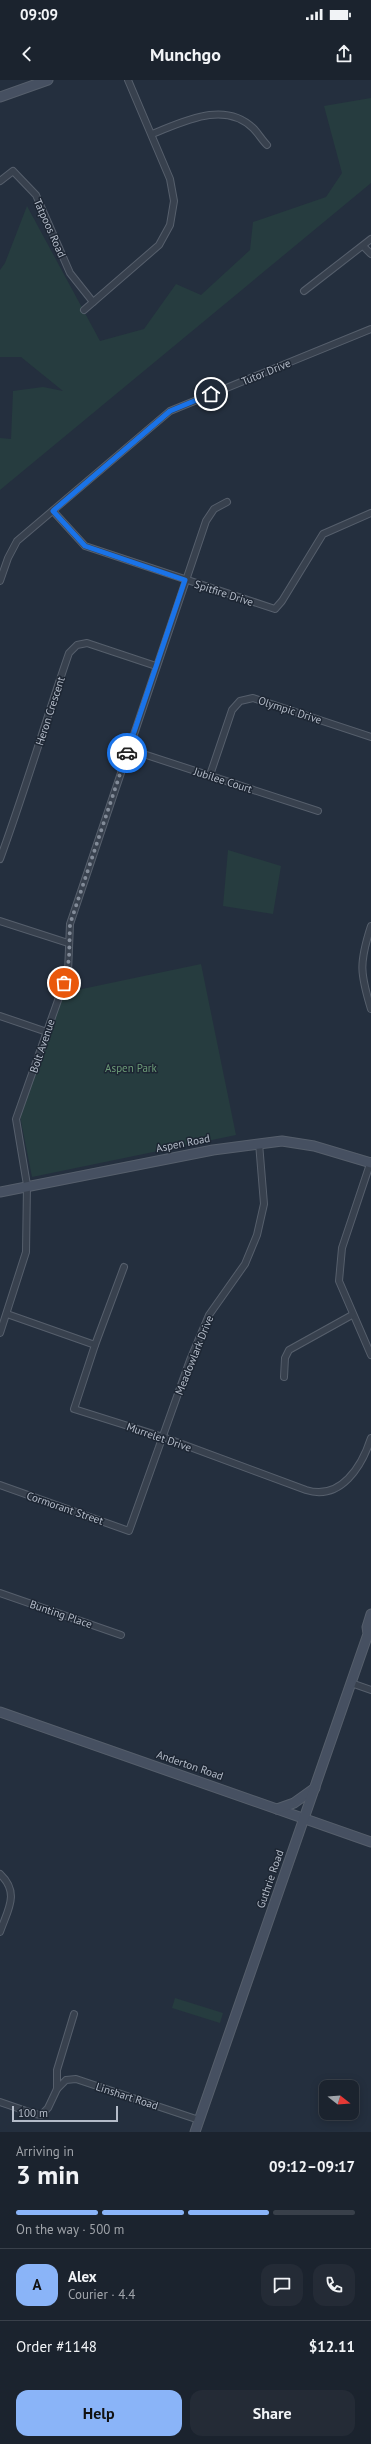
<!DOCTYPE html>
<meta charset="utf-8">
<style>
body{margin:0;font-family:"PT Sans",sans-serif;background:#242b36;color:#f1f3f6;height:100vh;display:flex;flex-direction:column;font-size:15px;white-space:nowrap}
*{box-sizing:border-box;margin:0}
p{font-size:13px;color:#a0a4aa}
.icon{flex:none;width:22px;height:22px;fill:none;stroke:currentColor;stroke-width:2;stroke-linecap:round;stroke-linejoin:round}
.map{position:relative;height:2052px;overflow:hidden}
.details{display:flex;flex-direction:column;background:#1b232e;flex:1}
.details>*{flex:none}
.needle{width:26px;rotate:107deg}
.fabs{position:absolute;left:319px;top:2000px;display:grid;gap:8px}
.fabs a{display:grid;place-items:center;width:40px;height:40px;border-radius:8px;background:#1b232e;box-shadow:0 2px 10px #0003,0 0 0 1px #39404a;font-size:20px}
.scale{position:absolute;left:12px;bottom:10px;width:106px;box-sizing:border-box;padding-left:4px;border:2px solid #b4bcc9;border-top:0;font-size:11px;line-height:14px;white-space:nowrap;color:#b4bcc9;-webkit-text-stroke:3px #1d2633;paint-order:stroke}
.pin{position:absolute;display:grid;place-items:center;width:34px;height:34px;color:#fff;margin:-17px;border:2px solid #fff;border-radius:50%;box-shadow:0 1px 4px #0007}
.courier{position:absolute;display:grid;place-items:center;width:40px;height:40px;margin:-20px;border:3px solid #1a73e8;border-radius:50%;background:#fff;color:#222;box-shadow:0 1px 5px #0007}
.head em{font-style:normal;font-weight:700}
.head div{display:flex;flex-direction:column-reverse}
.head{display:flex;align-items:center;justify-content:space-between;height:68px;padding:0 16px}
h1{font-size:26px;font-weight:700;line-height:30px}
.bar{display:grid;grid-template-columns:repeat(4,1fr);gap:6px 4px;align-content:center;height:48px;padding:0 16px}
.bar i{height:5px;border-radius:3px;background:#39404a}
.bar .selected{background:#8ab4f8}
.bar p{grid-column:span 4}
.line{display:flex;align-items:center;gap:10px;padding:0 16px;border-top:1px solid #39404a}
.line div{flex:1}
.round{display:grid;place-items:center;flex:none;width:42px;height:42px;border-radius:12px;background:#242b36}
.button{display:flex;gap:8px;margin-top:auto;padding:8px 16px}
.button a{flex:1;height:46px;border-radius:12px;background:#8ab4f8;color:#111;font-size:16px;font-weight:700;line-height:46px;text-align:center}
.button a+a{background:#242b36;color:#f1f3f6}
.status{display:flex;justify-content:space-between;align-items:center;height:28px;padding:0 20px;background:#1b232e;direction:ltr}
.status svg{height:11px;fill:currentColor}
header{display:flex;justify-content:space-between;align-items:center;height:52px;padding:0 16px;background:#1b232e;font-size:18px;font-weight:700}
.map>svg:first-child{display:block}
.green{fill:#263c3f}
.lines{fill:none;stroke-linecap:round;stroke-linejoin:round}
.street-casing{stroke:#565f6c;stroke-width:8}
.secondary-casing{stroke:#565f6c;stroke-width:11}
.street{stroke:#38414e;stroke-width:6}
.secondary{stroke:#465061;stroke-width:9}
.done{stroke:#828b98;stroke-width:4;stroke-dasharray:0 7.2}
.route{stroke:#1a73e8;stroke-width:5}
.labels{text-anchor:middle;stroke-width:3;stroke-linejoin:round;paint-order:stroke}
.street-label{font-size:11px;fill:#b4bcc9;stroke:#1d2633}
.park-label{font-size:11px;fill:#6b9a76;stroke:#1d2633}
</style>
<div class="status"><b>09:09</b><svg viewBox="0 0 49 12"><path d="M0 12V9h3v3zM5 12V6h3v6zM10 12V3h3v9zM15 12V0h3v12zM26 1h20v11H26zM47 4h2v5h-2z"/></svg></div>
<header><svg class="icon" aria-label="back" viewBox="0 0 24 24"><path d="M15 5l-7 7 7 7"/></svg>Munchgo<svg class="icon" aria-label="share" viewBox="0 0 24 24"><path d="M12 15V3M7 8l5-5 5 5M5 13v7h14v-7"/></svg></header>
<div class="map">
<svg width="371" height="2052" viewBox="0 0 371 2052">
<rect width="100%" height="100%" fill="#242f3e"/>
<!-- green -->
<g class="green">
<path d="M 371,18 L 371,103 L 0,410 L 0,358 L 11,359 L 13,311 L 43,307 L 63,311 L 21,277 L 0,277 L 0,190 L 5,183 L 27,126 L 100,261 L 144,249 L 176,204 L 201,215 L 250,170 L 253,142 L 326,117 L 342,93 L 324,26 Z"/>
<path d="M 228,770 L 281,786 L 273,834 L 223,826 Z"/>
<path d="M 201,884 L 236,1055 L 32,1097 L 20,1036 L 63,913 Z"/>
<path d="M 175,1918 L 223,1933 L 220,1943 L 172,1928 Z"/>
</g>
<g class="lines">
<defs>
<g id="street">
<path d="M 152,54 C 183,42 224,20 253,48 C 258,53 262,60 267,65"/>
<path d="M 0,101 L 13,91 L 36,115 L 70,193 L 93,222"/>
<path d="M 363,166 L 371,174"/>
<path d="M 304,211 L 371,159"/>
<path d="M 84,230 L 159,165 L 170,145 L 174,121 L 170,99 L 128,0"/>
<path d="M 53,431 L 85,466 L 275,529 L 282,521 L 323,454 L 371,433"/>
<path d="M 0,501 L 8,478 L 17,461 L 170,331 L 371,249"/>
<path d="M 128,669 L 318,731"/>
<path d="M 210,695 L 232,630 L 240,621 L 253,618 L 371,657"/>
<path d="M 0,779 C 25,711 45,642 69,573 L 77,565 L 87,563 L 156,586"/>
<path d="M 0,841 L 68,863"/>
<path d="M 371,846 C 359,883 360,893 371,929"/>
<path d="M 0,936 L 47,952"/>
<path d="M 371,1081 L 342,1168 L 339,1201 L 371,1275"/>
<path d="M 7,1234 L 95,1265 L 74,1329 L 163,1357 L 306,1410 C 341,1421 362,1386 371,1358"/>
<path d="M 0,1253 L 26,1172 L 27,1105 L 16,1039 L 68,892 L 70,844 L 206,441 L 214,429 L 227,422"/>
<path d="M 95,1265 L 124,1187"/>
<path d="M 284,1297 L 285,1278 L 289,1270 L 352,1235"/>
<path d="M 0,1405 L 129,1451 L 190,1280 L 209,1235 L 245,1184 L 257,1155 L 264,1124 L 259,1063"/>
<path d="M 0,1513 L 121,1555"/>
<path d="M 351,1603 L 371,1610"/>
<path d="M 0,1794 C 20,1813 8,1829 0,1852"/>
<path d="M 57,2009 L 66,2000 L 76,1999 L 199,2040"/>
<path d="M 0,2022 L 35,2034 L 41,2035 L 48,2028 L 57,2009 L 57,1990 L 74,1934"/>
</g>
<g id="secondary">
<path d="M 0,17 L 48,0"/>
<path d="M 0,1112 L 213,1070 L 282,1061 L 314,1066 L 371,1083"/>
<path d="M 0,1632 L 371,1762"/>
<path d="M 277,1729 L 294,1723 L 315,1708"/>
<path d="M 195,2052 L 368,1554 L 367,1547 L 371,1534"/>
</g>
</defs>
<!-- street casing -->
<use href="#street" class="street-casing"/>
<!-- secondary casing -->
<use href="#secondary" class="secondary-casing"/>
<!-- street -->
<use href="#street" class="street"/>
<!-- secondary -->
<use href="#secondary" class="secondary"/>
</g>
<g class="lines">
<!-- done -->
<path class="done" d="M 64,903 L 69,879 L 70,844 L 127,673"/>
<!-- route -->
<path class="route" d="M 127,673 L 185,500 L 85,466 L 53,431 L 170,331 L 211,314"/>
</g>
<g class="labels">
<!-- street labels -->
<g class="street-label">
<text transform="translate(50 148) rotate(66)" y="4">Tatpoos Road</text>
<text transform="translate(266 292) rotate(-22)" y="4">Tutor Drive</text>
<text transform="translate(224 513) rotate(18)" y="4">Spitfire Drive</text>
<text transform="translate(290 630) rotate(18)" y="4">Olympic Drive</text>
<text transform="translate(50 631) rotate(-72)" y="4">Heron Crescent</text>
<text transform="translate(223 700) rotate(18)" y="4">Jubilee Court</text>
<text transform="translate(42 966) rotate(-71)" y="4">Bolt Avenue</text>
<text transform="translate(183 1063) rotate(-11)" y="4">Aspen Road</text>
<text transform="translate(194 1275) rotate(-68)" y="4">Meadowlark Drive</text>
<text transform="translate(159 1357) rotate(19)" y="4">Murrelet Drive</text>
<text transform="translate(65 1428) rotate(19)" y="4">Cormorant Street</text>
<text transform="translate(61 1534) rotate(19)" y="4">Bunting Place</text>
<text transform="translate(190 1685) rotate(19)" y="4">Anderton Road</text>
<text transform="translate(270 1799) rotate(-71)" y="4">Guthrie Road</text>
<text transform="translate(127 2016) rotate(18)" y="4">Linshart Road</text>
</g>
<!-- park labels -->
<g class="park-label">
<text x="131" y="992">Aspen Park</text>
</g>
</g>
</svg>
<div class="fabs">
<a><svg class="needle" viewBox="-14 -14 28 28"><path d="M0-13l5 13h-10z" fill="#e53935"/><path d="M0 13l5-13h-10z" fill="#a0a4aa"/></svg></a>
</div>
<div class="scale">100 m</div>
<div class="pin" style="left:64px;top:903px;background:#ea580c"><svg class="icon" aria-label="bag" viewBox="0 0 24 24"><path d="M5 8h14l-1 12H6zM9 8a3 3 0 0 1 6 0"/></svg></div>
<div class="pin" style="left:211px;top:314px;background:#1f2937"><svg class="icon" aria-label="home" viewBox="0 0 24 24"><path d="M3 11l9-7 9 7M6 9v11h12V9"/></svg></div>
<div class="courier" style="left:127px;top:673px"><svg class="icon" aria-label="car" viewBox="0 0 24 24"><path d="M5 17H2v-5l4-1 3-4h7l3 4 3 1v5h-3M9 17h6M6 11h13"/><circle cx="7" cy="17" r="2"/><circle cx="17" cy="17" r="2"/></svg></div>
</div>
<section class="details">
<div class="head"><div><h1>3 min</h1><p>Arriving in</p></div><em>09:12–09:17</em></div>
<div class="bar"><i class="selected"></i><i class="selected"></i><i class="selected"></i><i></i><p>On the way · 500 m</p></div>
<div class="line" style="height:72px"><b class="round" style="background:#8ab4f8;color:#111">A</b><div><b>Alex</b><p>Courier · 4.4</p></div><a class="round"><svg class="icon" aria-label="chat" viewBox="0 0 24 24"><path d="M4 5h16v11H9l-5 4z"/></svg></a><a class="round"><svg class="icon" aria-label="phone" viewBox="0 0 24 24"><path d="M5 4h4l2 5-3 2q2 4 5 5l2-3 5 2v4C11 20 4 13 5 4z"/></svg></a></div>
<div class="line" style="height:52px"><div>Order #1148</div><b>$12.11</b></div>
<div class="button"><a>Help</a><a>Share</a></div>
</section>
